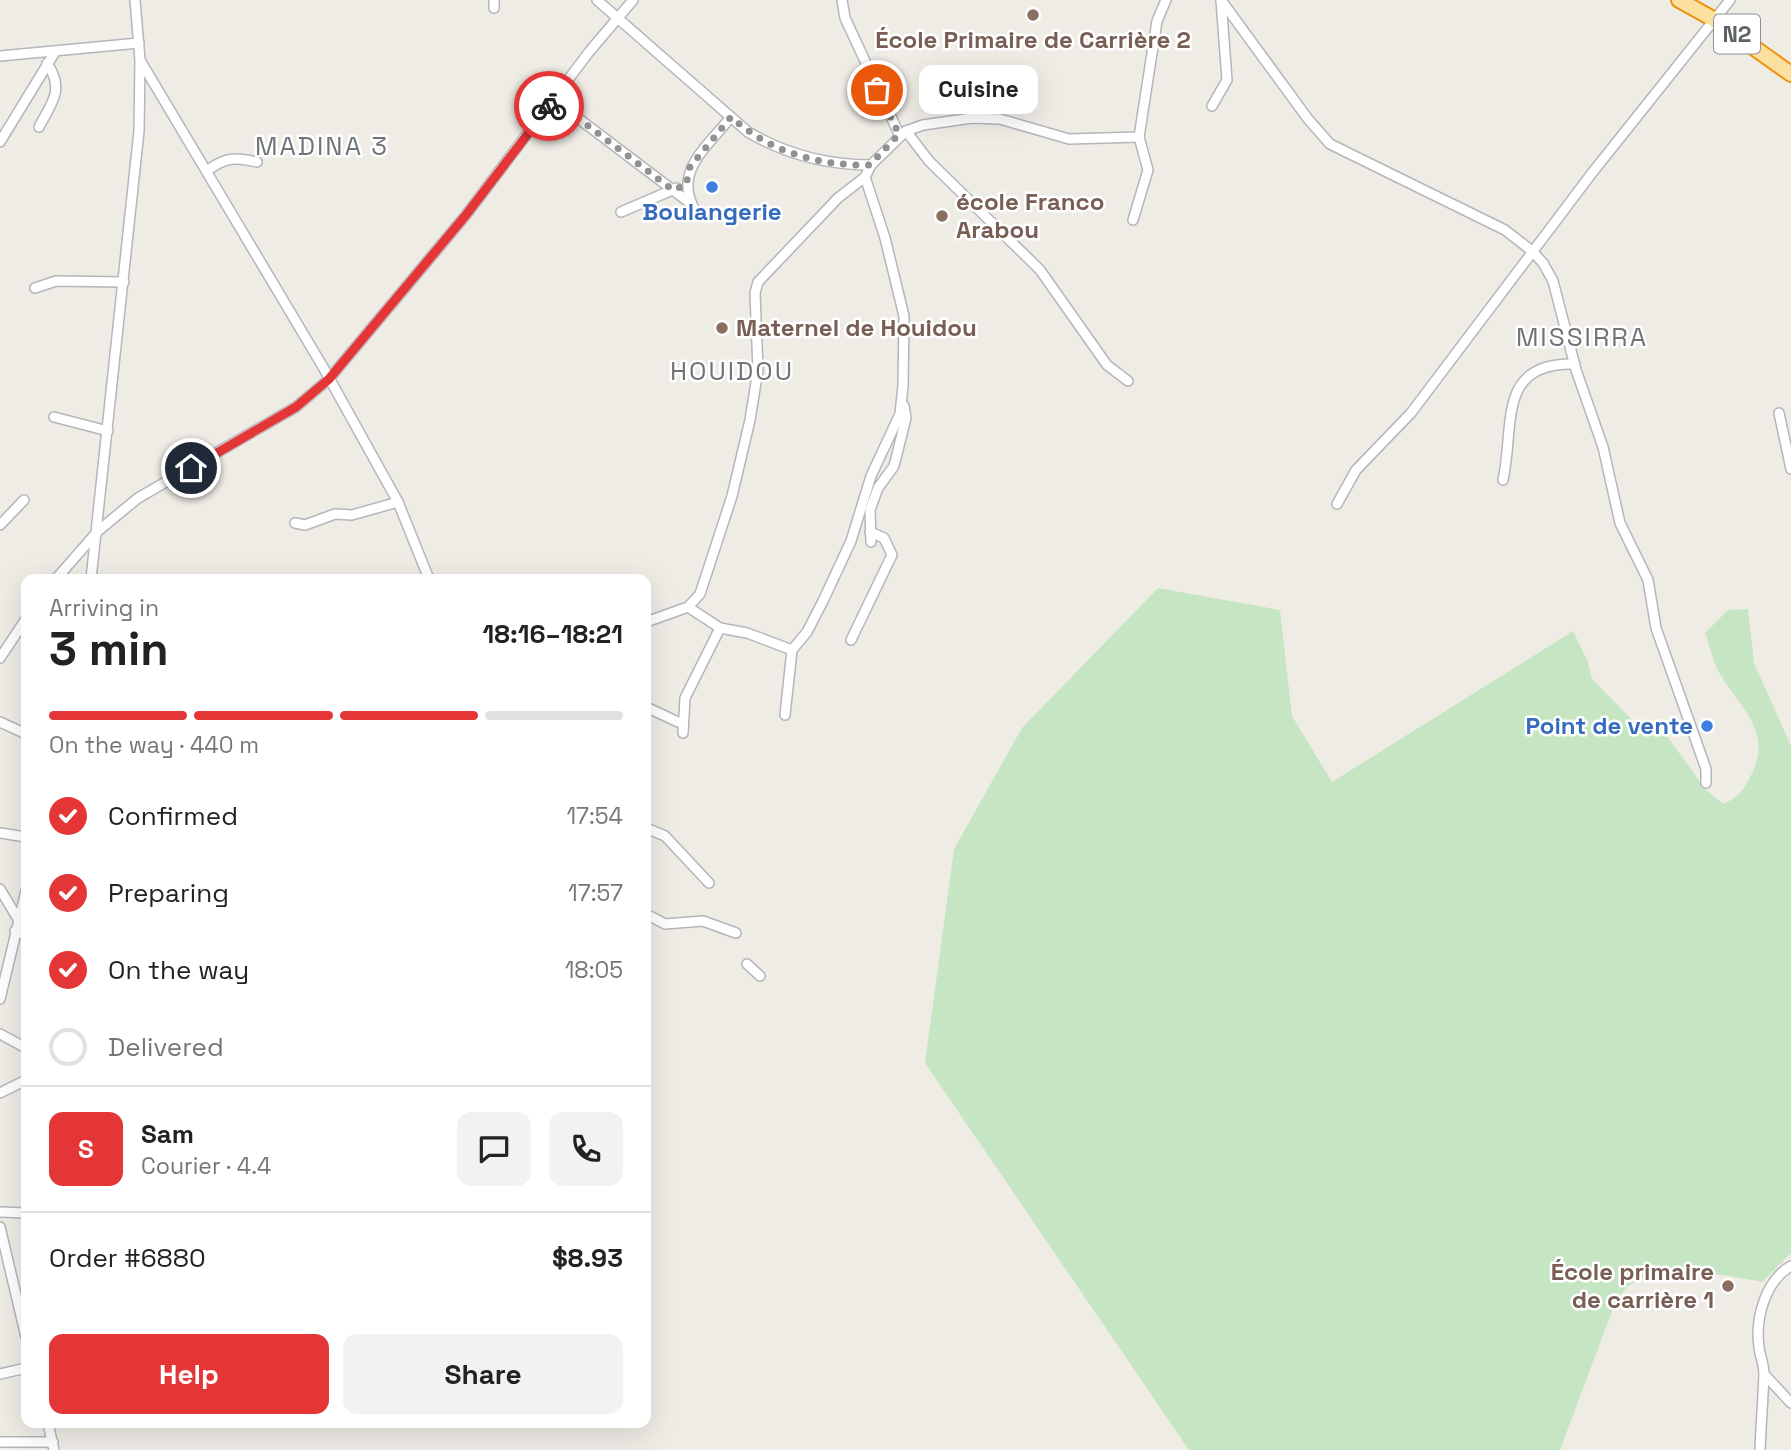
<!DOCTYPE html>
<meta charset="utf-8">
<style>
body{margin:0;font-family:"Space Grotesk",sans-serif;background:#f2f2f2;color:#222;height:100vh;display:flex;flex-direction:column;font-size:26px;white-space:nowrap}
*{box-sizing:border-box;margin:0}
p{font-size:23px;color:#767676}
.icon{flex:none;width:38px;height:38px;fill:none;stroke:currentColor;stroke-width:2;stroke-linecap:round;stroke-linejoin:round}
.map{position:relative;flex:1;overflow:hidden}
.details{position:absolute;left:21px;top:574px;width:630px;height:854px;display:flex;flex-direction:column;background:#fff;border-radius:14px;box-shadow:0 7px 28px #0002}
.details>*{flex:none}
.pin{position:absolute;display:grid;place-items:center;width:60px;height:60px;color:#fff;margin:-30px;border:4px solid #fff;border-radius:50%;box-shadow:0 2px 7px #0007}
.courier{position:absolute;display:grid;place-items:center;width:70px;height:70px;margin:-35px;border:5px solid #e43637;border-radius:50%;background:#fff;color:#222;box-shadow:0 2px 9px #0007}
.bubble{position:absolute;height:49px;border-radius:14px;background:#fff;box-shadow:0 7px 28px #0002;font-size:23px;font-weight:700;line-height:49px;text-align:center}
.headline em{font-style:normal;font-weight:700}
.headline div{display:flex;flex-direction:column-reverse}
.headline{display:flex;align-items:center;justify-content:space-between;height:119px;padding:0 28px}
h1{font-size:46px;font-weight:700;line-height:52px}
.bar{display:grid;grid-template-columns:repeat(4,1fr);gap:10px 7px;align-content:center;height:84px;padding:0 28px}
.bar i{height:9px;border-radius:5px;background:#e0e0e0}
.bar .selected{background:#e43637}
.bar p{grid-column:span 4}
.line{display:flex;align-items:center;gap:18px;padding:0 28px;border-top:2px solid #e0e0e0}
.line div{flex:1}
.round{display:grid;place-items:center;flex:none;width:74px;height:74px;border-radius:14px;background:#f2f2f2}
ol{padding:0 28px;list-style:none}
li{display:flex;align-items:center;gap:21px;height:77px}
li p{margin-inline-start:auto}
li .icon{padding:7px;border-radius:50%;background:#e43637;color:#fff;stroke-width:4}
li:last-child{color:#767676}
li i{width:38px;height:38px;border:4px solid #e0e0e0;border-radius:50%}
.cta{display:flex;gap:14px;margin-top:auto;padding:14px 28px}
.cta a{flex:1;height:80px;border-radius:14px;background:#e43637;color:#fff;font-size:28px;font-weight:700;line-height:80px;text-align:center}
.cta a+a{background:#f2f2f2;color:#222}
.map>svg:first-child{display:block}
.green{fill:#c6e6c3}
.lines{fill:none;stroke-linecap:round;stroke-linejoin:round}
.minor-casing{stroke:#b3b6ba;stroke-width:12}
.trunk-casing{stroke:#ee9307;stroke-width:18}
.minor{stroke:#fff;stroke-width:9}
.trunk{stroke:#fce0a0;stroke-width:14}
.done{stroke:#909292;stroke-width:7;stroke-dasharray:0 12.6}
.route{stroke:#e43637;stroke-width:9}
.education-dot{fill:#8d6e63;stroke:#fff;stroke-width:2.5}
.shop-dot{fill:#3f7fe0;stroke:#fff;stroke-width:2.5}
.labels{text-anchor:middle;stroke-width:5;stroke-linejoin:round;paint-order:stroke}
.shield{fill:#fff;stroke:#8e9193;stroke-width:2}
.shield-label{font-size:23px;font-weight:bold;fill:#5d6265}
.education-label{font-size:24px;font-weight:bold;fill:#785e54;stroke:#fff;text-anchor:start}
.shop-label{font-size:24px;font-weight:bold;fill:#366cbe;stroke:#fff}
.neighbourhood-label{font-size:26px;letter-spacing:2px;fill:#6e7477;stroke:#fff}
</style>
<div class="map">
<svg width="1791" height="1450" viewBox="0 0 1791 1450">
<rect width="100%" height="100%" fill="#efece6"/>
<!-- green -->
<path class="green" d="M 1158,588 L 1280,610 L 1292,716 L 1332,782 L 1573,631 L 1588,662 L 1592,679 L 1642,730 L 1666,735 L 1706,790 L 1723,804 C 1737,798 1742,792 1749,779 C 1775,734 1742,710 1720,674 C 1713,662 1710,646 1705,633 L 1728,610 L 1748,609 L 1754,663 L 1791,746 L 1791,1253 L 1762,1282 C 1727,1275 1661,1262 1631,1284 C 1624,1289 1619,1298 1614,1306 L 1560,1450 L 1189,1450 L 925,1063 L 954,849 L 1022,728 Z"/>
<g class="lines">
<defs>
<g id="minor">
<path d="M 597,0 L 748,132 C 787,155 826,165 871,165"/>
<path d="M 842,0 L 845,18 L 899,134"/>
<path d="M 1221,0 L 1308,119 L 1330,144 L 1505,230 L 1532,251 L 1543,263 L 1553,281 L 1576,370 L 1603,447 L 1620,523 L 1648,580 L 1656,628 L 1706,769 L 1706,783"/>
<path d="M 494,8 L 494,0"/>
<path d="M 0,56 L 139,43"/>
<path d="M 140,60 L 323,367 L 398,502 L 429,579"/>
<path d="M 554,100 L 690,203"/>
<path d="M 1212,106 L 1227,80 L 1221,0"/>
<path d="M 39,127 C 52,102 65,90 47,63"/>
<path d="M 906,131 L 929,161 L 1040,270 L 1107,365 L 1128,381"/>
<path d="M 0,142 L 55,52"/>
<path d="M 208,170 C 226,157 236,157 257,162"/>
<path d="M 621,212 L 677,188"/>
<path d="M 698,215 C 670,174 706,148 731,117"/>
<path d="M 1133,220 L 1148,170 L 1139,137 L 1157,21 L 1166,0"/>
<path d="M 35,288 L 56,281 L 124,282"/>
<path d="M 1779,413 L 1791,469"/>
<path d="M 54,417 L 108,431"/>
<path d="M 1503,480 C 1515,425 1496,362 1575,364"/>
<path d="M 1337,504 L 1356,470 L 1411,413 L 1592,173 L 1730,0"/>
<path d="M 295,523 L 305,525 L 335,514 L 352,515 L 398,502"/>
<path d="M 0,525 L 24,500"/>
<path d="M 871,542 L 870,510 L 878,488 L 894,466 L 906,418 L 904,406"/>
<path d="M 56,579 L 98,531 L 138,498 L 296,407 L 329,379 L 466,215 L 589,52 L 633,0"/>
<path d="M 91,579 L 139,131 L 140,60 L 135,0"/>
<path d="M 688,607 L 720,628 L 747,633 L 792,650"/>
<path d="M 646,622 L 688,607 L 700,594 L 732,496 L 750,420 L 758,370 L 755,293 L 758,282 L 838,198 L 865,177 L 871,165 L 906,131 L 923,125 L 972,118 L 1000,119 L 1069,139 L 1139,137"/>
<path d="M 851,640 L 892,555 L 884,538 L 870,532"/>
<path d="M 0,658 L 26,619"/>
<path d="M 646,707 L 678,722"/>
<path d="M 785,715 L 792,650 L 807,632 L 823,601 L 851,541 L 871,476 L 900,414 L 903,386 L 904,316 L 885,238 L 865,177"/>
<path d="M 0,722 L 26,734"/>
<path d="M 683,733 L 685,698 L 720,628"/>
<path d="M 646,828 L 665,836 L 709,883"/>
<path d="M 0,833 L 26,837"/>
<path d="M 0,889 L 18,919"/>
<path d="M 646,914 L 665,924 L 703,921 L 736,933"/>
<path d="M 15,931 L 26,935"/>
<path d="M 747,964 L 760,976"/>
<path d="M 0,999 L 26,891"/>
<path d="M 0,1034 L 26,1048"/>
<path d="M 0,1093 L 26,1080"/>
<path d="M 0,1212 L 26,1213"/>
<path d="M 0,1227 L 26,1337"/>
<path d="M 0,1374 L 26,1368"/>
<path d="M 1764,1374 L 1791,1403"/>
<path d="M 48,1423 L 54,1450"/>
<path d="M 0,1442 L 53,1442"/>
<path d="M 1760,1450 C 1761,1425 1763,1399 1764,1374 C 1764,1364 1760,1357 1759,1347 C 1755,1319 1765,1281 1791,1266"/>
</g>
<path id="trunk" d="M 1679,0 L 1715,20 L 1791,74"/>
</defs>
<!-- minor casing -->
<use href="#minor" class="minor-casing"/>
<!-- trunk casing -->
<use href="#trunk" class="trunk-casing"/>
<!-- minor -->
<use href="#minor" class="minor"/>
<!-- trunk -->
<use href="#trunk" class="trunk"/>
</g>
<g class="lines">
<!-- done -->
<path class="done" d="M 549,106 L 554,100 L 673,190 L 686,185 L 690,167 L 731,117 C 770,152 819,166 870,165 L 899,134 L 877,90"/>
<!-- route -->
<path class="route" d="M 191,468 L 296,407 L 329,379 L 466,215 L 549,106"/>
</g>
<!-- markers -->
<g class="education-dot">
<circle cx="1033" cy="15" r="7"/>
<circle cx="942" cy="216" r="7"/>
<circle cx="722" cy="328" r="7"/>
<circle cx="1728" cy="1286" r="7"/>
</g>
<g class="shop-dot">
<circle cx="712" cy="187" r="7"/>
<circle cx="1707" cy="726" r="7"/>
</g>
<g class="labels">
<!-- shield labels -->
<rect class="shield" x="1714" y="14.5" width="46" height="39" rx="5"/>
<g class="shield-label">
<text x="1737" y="42">N2</text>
</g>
<!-- education labels -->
<g class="education-label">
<text x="1033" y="48" text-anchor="middle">École Primaire de Carrière 2</text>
<text x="956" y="210">école Franco<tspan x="956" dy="28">Arabou</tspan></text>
<text x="736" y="336">Maternel de Houidou</text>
<text x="1714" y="1280" text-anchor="end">École primaire<tspan x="1714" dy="28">de carrière 1</tspan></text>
</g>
<!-- shop labels -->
<g class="shop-label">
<text x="712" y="220">Boulangerie</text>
<text x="1693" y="734" text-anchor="end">Point de vente</text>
</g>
<!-- neighbourhood labels -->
<g class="neighbourhood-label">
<text x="322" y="155">MADINA 3</text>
<text x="1582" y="346">MISSIRRA</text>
<text x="732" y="380">HOUIDOU</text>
</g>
</g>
</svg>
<div class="pin" style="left:877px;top:90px;background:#ea580c"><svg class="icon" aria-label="bag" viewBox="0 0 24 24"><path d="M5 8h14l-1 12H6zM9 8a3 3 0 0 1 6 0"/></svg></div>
<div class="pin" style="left:191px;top:468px;background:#1f2937"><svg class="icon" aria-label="home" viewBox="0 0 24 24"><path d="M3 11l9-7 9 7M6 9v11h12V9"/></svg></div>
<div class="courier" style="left:549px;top:106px"><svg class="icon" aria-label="bike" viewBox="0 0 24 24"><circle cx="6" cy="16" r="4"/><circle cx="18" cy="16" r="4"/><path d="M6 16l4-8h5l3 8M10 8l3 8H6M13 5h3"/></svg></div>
<div class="bubble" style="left:919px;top:65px;width:119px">Cuisine</div>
<section class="details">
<div class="headline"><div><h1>3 min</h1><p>Arriving in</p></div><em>18:16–18:21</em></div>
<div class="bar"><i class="selected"></i><i class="selected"></i><i class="selected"></i><i></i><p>On the way · 440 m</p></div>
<ol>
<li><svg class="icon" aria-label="check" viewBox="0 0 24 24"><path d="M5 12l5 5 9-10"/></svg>Confirmed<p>17:54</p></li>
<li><svg class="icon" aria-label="check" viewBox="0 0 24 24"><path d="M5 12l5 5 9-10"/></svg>Preparing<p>17:57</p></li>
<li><svg class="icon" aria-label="check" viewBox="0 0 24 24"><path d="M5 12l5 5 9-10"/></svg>On the way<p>18:05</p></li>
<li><i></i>Delivered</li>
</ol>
<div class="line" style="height:126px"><b class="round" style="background:#e43637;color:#fff">S</b><div><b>Sam</b><p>Courier · 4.4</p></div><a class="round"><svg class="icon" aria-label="chat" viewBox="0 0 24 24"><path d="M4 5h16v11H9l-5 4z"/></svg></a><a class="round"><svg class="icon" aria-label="phone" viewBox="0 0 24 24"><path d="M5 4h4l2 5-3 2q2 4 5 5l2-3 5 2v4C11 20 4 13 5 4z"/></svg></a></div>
<div class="line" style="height:91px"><div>Order #6880</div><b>$8.93</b></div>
<div class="cta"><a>Help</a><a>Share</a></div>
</section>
</div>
